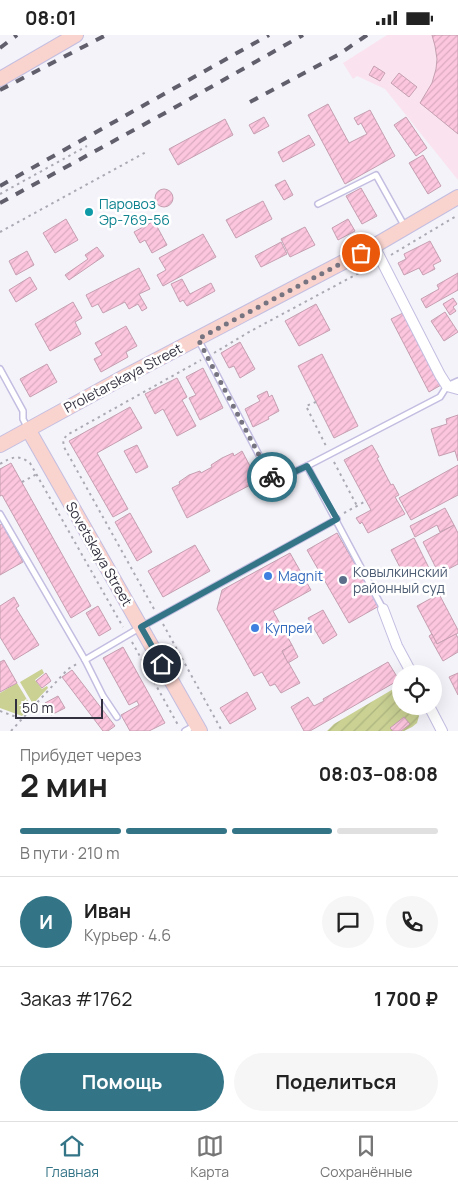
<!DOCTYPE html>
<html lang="ru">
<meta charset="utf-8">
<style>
body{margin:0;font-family:Manrope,sans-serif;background:#f6f6f6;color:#222;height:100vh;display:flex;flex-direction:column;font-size:19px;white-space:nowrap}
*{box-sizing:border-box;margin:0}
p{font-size:16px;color:#767676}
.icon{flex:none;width:28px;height:28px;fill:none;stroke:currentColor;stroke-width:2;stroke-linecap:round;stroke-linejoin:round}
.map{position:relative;height:696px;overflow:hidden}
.panel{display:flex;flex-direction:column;background:#fff;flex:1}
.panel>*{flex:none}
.tools{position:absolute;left:392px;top:630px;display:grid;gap:10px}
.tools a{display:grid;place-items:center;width:50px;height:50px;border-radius:50%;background:#fff;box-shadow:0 5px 20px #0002;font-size:25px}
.scale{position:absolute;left:15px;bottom:12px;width:88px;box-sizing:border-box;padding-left:5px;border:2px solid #32303e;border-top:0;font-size:14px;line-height:18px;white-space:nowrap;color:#32303e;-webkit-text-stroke:4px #fff;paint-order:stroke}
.pin{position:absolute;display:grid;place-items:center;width:42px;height:42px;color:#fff;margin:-21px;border:2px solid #fff;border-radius:50%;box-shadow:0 1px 5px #0007}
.courier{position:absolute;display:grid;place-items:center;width:50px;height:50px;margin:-25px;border:4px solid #337487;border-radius:50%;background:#fff;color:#222;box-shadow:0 1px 6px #0007}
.headline em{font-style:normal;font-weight:700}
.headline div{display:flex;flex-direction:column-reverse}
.headline{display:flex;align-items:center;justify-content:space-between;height:85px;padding:0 20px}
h1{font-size:32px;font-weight:700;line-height:38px}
.bar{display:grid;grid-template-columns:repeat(4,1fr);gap:8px 5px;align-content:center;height:60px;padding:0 20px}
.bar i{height:6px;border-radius:4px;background:#e0e0e0}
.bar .on{background:#337487}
.bar p{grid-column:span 4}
.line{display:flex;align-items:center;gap:12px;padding:0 20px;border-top:1px solid #e0e0e0}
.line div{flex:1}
.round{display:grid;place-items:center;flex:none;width:52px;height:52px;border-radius:26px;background:#f6f6f6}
.button{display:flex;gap:10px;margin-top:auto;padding:10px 20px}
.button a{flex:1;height:58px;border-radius:30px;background:#337487;color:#fff;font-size:20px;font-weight:700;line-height:58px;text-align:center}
.button a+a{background:#f6f6f6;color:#222}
.status{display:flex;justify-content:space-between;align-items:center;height:35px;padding:0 25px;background:#fff;direction:ltr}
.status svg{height:14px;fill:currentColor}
.dock{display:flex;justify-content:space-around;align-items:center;height:70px;border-top:1px solid #e0e0e0;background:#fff;font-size:14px;color:#767676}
.dock a{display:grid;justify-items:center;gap:2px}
.dock .on{color:#337487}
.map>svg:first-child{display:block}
.industrial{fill:#fae3ef}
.green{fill:#cad193}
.garden{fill:url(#garden-furrows)}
.building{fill:url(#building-hatch);stroke:#c59fb0}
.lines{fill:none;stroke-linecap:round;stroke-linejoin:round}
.lane-casing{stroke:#c3bee1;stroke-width:8}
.street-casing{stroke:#c3bee1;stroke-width:12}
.secondary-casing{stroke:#c3bee1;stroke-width:16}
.path{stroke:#aba9b3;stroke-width:2;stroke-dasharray:2.5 4;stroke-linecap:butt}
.lane{stroke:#fff;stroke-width:5}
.street{stroke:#fff;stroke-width:10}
.secondary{stroke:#f9d3cd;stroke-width:14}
.rail{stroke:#615f6c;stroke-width:4;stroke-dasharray:9 9;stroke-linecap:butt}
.done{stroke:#767480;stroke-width:5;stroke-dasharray:0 9}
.route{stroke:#337487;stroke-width:6}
.culture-dot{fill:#0f9aa8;stroke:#fff;stroke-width:2}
.shop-dot{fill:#3f7fe0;stroke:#fff;stroke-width:2}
.service-dot{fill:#5c6f8a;stroke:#fff;stroke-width:2}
.labels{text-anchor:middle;stroke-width:5;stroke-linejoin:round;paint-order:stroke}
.culture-label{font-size:14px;fill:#0d838f;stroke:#fff;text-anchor:start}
.street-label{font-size:14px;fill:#32303e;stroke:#fff}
.service-label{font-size:14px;fill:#4e5e75;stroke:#fff;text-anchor:start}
.shop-label{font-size:14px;fill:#366cbe;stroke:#fff;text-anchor:start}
</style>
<div class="status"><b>08:01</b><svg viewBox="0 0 49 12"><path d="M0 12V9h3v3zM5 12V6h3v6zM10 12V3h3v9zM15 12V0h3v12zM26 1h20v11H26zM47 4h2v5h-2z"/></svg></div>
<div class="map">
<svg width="458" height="696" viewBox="0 0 458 696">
<defs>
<pattern id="garden-furrows" width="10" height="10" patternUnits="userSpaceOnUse" patternTransform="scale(1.25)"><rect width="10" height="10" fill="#cad193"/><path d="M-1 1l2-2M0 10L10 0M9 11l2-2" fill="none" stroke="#aeb480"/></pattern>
<pattern id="building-hatch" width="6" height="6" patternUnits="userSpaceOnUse" patternTransform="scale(1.25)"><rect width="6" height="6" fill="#fdc6df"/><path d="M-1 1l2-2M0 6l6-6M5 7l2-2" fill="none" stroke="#d9aac0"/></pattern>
</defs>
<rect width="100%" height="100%" fill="#f4f3fa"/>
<!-- industrial -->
<path class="industrial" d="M 387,0 L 458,0 L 458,145 L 385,54 L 357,41 L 353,44 L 343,28 Z"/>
<!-- green -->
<g class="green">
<path d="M 42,634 L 44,638 L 35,645 L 42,654 L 47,651 L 48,653 L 33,669 L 20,647 Z"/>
<path d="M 17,648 L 31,671 L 22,681 L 0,673 L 0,658 Z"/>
</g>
<!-- garden -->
<path class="garden" d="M 395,653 L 401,653 L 401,671 L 414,671 L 419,681 L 417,688 L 412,692 L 404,696 L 327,696 L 334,689 Z"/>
<!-- building -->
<g class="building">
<path d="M 432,0 L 458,0 L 458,99 L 420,68 L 432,48 L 436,34 L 437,24 L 435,11 Z"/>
<path d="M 374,31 L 385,38 L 380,46 L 369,40 Z"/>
<path d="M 399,38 L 417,52 L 409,62 L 391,48 Z"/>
<path d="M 328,69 L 349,108 L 367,99 L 361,88 L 358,90 L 354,83 L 370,75 L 395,121 L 345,149 L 308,80 Z"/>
<path d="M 264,82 L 269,91 L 254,99 L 249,90 Z"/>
<path d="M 406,82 L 427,113 L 416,121 L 394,90 Z"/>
<path d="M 225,84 L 233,100 L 178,130 L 169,114 Z"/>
<path d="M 309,100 L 315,110 L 283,127 L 278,117 Z"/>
<path d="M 423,120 L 441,151 L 428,159 L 409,128 Z"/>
<path d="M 285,145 L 293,160 L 284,165 L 275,150 Z"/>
<path d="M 361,153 L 377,181 L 362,189 L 346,161 Z"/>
<circle cx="164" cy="163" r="9"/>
<path d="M 263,166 L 272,184 L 236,203 L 226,185 Z"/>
<path d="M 66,184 L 78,205 L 55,218 L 43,198 Z"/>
<path d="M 348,184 L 355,196 L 338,205 L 332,193 Z"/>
<path d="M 154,186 L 167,210 L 152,218 L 145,205 L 140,208 L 134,197 Z"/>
<path d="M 305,192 L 315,210 L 290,222 L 281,204 Z"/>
<path d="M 203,199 L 216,222 L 163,251 L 157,240 L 166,235 L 159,223 Z"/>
<path d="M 430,206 L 441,226 L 433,230 L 435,234 L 423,240 L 419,233 L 404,240 L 398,228 L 406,224 L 404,219 Z"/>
<path d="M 281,207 L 287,219 L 261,232 L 255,221 Z"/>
<path d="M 97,212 L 104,221 L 69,245 L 65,240 L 88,224 L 85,220 Z"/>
<path d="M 27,216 L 34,230 L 16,240 L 9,226 Z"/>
<path d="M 139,233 L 150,254 L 139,259 L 147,273 L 142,276 L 138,269 L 129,274 L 125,267 L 103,278 L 98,269 L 92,272 L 86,260 Z"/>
<path d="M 458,238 L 458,255 L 426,273 L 421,264 L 439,254 L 437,250 Z"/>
<path d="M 30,242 L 37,254 L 16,267 L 9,255 Z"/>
<path d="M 182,244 L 190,259 L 211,248 L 215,256 L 187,271 L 183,265 L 180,267 L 171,249 Z"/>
<path d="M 453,263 L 457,269 L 453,272 L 456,276 L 450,280 L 443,269 Z"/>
<path d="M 73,267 L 82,283 L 75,287 L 81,299 L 50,316 L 35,289 Z"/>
<path d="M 316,269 L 330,295 L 299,311 L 285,286 Z"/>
<path d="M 445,277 L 458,297 L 444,306 L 431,286 Z"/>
<path d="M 403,278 L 441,350 L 429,357 L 391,284 Z"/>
<path d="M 126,291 L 137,311 L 126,317 L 128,322 L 101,337 L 94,324 L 102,320 L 95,308 Z"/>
<path d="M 240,307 L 255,334 L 240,343 L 234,331 L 229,333 L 221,318 Z"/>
<path d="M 322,319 L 358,391 L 334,403 L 298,331 Z"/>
<path d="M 47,329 L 57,347 L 30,362 L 20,344 Z"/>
<path d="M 203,333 L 223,373 L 200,385 L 189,363 L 196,360 L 186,342 Z"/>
<path d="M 177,343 L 187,362 L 182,365 L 196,391 L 177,401 L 163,374 L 155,379 L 145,359 Z"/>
<path d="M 267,356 L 269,362 L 272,360 L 279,376 L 268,382 L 269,384 L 253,392 L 245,374 L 260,366 L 257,361 Z"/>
<path d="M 130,372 L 142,393 L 97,418 L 128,474 L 113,482 L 69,406 Z"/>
<path d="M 458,380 L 458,426 L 455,416 L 439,421 L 431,394 L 447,389 L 446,384 Z"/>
<path d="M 137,410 L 148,432 L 136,438 L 124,416 Z"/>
<path d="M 372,410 L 379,422 L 377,423 L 391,450 L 393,449 L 399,460 L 395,462 L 405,479 L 368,498 L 362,487 L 360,489 L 356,483 L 371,475 L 344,425 Z"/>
<path d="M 242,416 L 258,446 L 187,483 L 172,453 L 180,449 L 179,447 L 189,440 L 200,436 L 201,438 L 212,432 L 211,430 L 222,423 L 233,418 L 234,421 Z"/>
<path d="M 11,428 L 91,571 L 71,583 L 2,460 L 0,461 L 0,434 Z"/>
<path d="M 458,430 L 458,460 L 411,485 L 399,463 Z"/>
<path d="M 445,473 L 454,490 L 440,497 L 437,490 L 415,502 L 410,491 Z"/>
<path d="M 130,478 L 152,517 L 137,526 L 115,487 Z"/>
<path d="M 2,489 L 23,527 L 0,540 L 0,490 Z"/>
<path d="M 454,490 L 458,498 L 458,529 L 439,539 L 423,507 Z"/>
<path d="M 337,498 L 379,571 L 349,588 L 307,515 Z"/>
<path d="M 414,503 L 429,533 L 406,544 L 391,515 Z"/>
<path d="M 195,510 L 210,536 L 163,562 L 148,536 Z"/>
<path d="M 290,518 L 311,555 L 273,576 L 292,610 L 282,616 L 300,648 L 281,658 L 275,649 L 270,651 L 262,637 L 254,641 L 217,574 L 222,555 Z"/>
<path d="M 439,559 L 458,595 L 458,598 L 437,609 L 417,571 Z"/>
<path d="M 14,562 L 19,571 L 16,573 L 39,610 L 14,625 L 0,602 L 0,571 Z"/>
<path d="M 98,571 L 111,594 L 99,601 L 86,578 Z"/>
<path d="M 323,575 L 337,600 L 323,609 L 308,583 Z"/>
<path d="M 432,599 L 437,609 L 456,599 L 458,603 L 458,617 L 443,626 L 429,601 Z"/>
<path d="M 292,610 L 298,622 L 288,628 L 282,616 Z"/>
<path d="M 123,612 L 165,688 L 149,696 L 130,696 L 121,680 L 139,670 L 137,666 L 129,670 L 103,623 Z"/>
<path d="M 4,625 L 17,648 L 0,657 L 0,627 Z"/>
<path d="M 388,627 L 399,645 L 310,696 L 304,696 L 291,672 L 308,662 L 314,671 L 324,666 L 323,664 Z"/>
<path d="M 72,635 L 115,691 L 108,696 L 103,696 L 62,642 Z"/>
<path d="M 46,638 L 51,646 L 42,653 L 36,646 Z"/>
<path d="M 458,638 L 458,660 L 449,642 Z"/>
<path d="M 247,657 L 256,674 L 230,689 L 220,673 Z"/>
<path d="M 58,661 L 65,673 L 51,680 L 45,668 Z"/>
<path d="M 404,682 L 410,689 L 401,696 L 393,696 L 390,693 Z"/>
</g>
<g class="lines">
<defs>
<g id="lane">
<path d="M 318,169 L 376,140 L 405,192"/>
<path d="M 198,304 L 270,441 L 279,444 L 307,431 L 440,362 L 447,351 L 458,346"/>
<path d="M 0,334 L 23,376 L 23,384 L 28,394"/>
<path d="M 307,431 L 383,574"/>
<path d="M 0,479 L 85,625 L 103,661 L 117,682"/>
<path d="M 85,625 L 141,592 L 337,484"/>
<path d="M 185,696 L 196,690"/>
</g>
<g id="street">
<path d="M 374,211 L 440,340 L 447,351 L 458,354"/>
<path d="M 383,574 L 397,611 L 412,639"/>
<path d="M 429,671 L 442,696"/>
</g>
<g id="secondary">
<path d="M 0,44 L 76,0"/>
<path d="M 28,394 L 200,696"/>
<path d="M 0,410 L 124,342 L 374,211 L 458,162"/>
</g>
</defs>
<!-- lane casing -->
<use href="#lane" class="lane-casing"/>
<!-- street casing -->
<use href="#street" class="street-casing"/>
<!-- secondary casing -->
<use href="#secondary" class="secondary-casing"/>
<!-- path -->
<g class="path">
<path d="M 0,159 L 87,111"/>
<path d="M 0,197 L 148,116"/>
<path d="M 391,220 L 458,180"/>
<path d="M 214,318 L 249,297 L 372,231"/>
<path d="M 316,367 L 306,371 L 326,411"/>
<path d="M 334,427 L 357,471"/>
<path d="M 0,429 C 12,422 18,419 30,428 L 123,592"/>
<path d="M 22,447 L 37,439"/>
<path d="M 344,478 L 366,466"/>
<path d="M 154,574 L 64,412 L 63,405 L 67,400 L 201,325"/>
<path d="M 163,589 L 222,696"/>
<path d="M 132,607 L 178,690"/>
<path d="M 0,676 L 22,684"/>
<path d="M 11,696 L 68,634 L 77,629"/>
</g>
<!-- lane -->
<use href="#lane" class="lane"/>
<!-- street -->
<use href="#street" class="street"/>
<!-- secondary -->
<use href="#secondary" class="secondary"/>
<!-- rail -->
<g class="rail">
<path d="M 0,13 L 17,0"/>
<path d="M 0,55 L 106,0"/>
<path d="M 250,67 L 338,20 L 367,0"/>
<path d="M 0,151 L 269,0"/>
<path d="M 0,168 L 165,78 L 303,0"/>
</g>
</g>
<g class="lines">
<!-- done -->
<path class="done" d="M 272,442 L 270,441 L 198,304 L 361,218"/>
<!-- route -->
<path class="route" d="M 162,629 L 141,592 L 337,484 L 307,431 L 279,444 L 272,442"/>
</g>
<!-- markers -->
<circle class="culture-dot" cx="89" cy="177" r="5"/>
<g class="shop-dot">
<circle cx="268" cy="541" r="5"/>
<circle cx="255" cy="593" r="5"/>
</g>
<circle class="service-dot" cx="343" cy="545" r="5"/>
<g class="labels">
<!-- culture labels -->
<g class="culture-label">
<text x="99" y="174">Паровоз<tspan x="99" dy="16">Эр-769-56</tspan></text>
</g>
<!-- street labels -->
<g class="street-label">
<text transform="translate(123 343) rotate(-28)" y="5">Proletarskaya Street</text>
<text transform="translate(99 519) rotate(60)" y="5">Sovetskaya Street</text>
</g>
<!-- service labels -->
<g class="service-label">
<text x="353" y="542">Ковылкинский<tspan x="353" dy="16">районный суд</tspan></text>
</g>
<!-- shop labels -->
<g class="shop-label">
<text x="278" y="546">Magnit</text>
<text x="265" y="598">Купрей</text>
</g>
</g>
</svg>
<div class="tools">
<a><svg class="icon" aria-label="locate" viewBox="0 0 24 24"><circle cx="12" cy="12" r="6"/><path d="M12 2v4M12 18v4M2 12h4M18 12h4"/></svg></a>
</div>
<div class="scale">50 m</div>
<div class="pin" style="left:361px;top:218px;background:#ea580c"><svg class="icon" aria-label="bag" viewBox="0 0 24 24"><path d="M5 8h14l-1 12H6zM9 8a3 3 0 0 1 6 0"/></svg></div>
<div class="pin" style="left:162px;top:629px;background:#1f2937"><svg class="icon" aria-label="home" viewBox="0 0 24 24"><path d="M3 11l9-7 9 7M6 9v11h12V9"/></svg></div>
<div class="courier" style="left:272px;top:442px"><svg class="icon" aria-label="bike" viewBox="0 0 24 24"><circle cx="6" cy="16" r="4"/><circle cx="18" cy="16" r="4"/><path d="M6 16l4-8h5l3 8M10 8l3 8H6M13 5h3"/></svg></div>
</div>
<section class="panel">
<div class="headline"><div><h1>2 мин</h1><p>Прибудет через</p></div><em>08:03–08:08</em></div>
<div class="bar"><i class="on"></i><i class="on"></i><i class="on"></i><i></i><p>В пути · 210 m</p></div>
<div class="line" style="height:90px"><b class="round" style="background:#337487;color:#fff">И</b><div><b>Иван</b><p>Курьер · 4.6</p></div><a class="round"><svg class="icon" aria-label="chat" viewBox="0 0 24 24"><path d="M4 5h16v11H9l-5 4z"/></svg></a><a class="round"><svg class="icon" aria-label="phone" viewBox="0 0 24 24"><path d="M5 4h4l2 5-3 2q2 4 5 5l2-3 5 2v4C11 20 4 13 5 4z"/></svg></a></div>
<div class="line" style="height:65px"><div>Заказ #1762</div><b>1 700 ₽</b></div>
<div class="button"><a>Помощь</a><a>Поделиться</a></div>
</section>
<nav class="dock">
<a class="on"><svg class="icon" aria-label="home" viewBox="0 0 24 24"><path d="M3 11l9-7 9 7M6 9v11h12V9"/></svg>Главная</a>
<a><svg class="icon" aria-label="map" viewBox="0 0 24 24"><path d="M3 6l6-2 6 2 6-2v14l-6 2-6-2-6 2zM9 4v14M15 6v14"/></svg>Карта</a>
<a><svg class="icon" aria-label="saved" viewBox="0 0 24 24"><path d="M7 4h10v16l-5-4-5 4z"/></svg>Сохранённые</a>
</nav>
